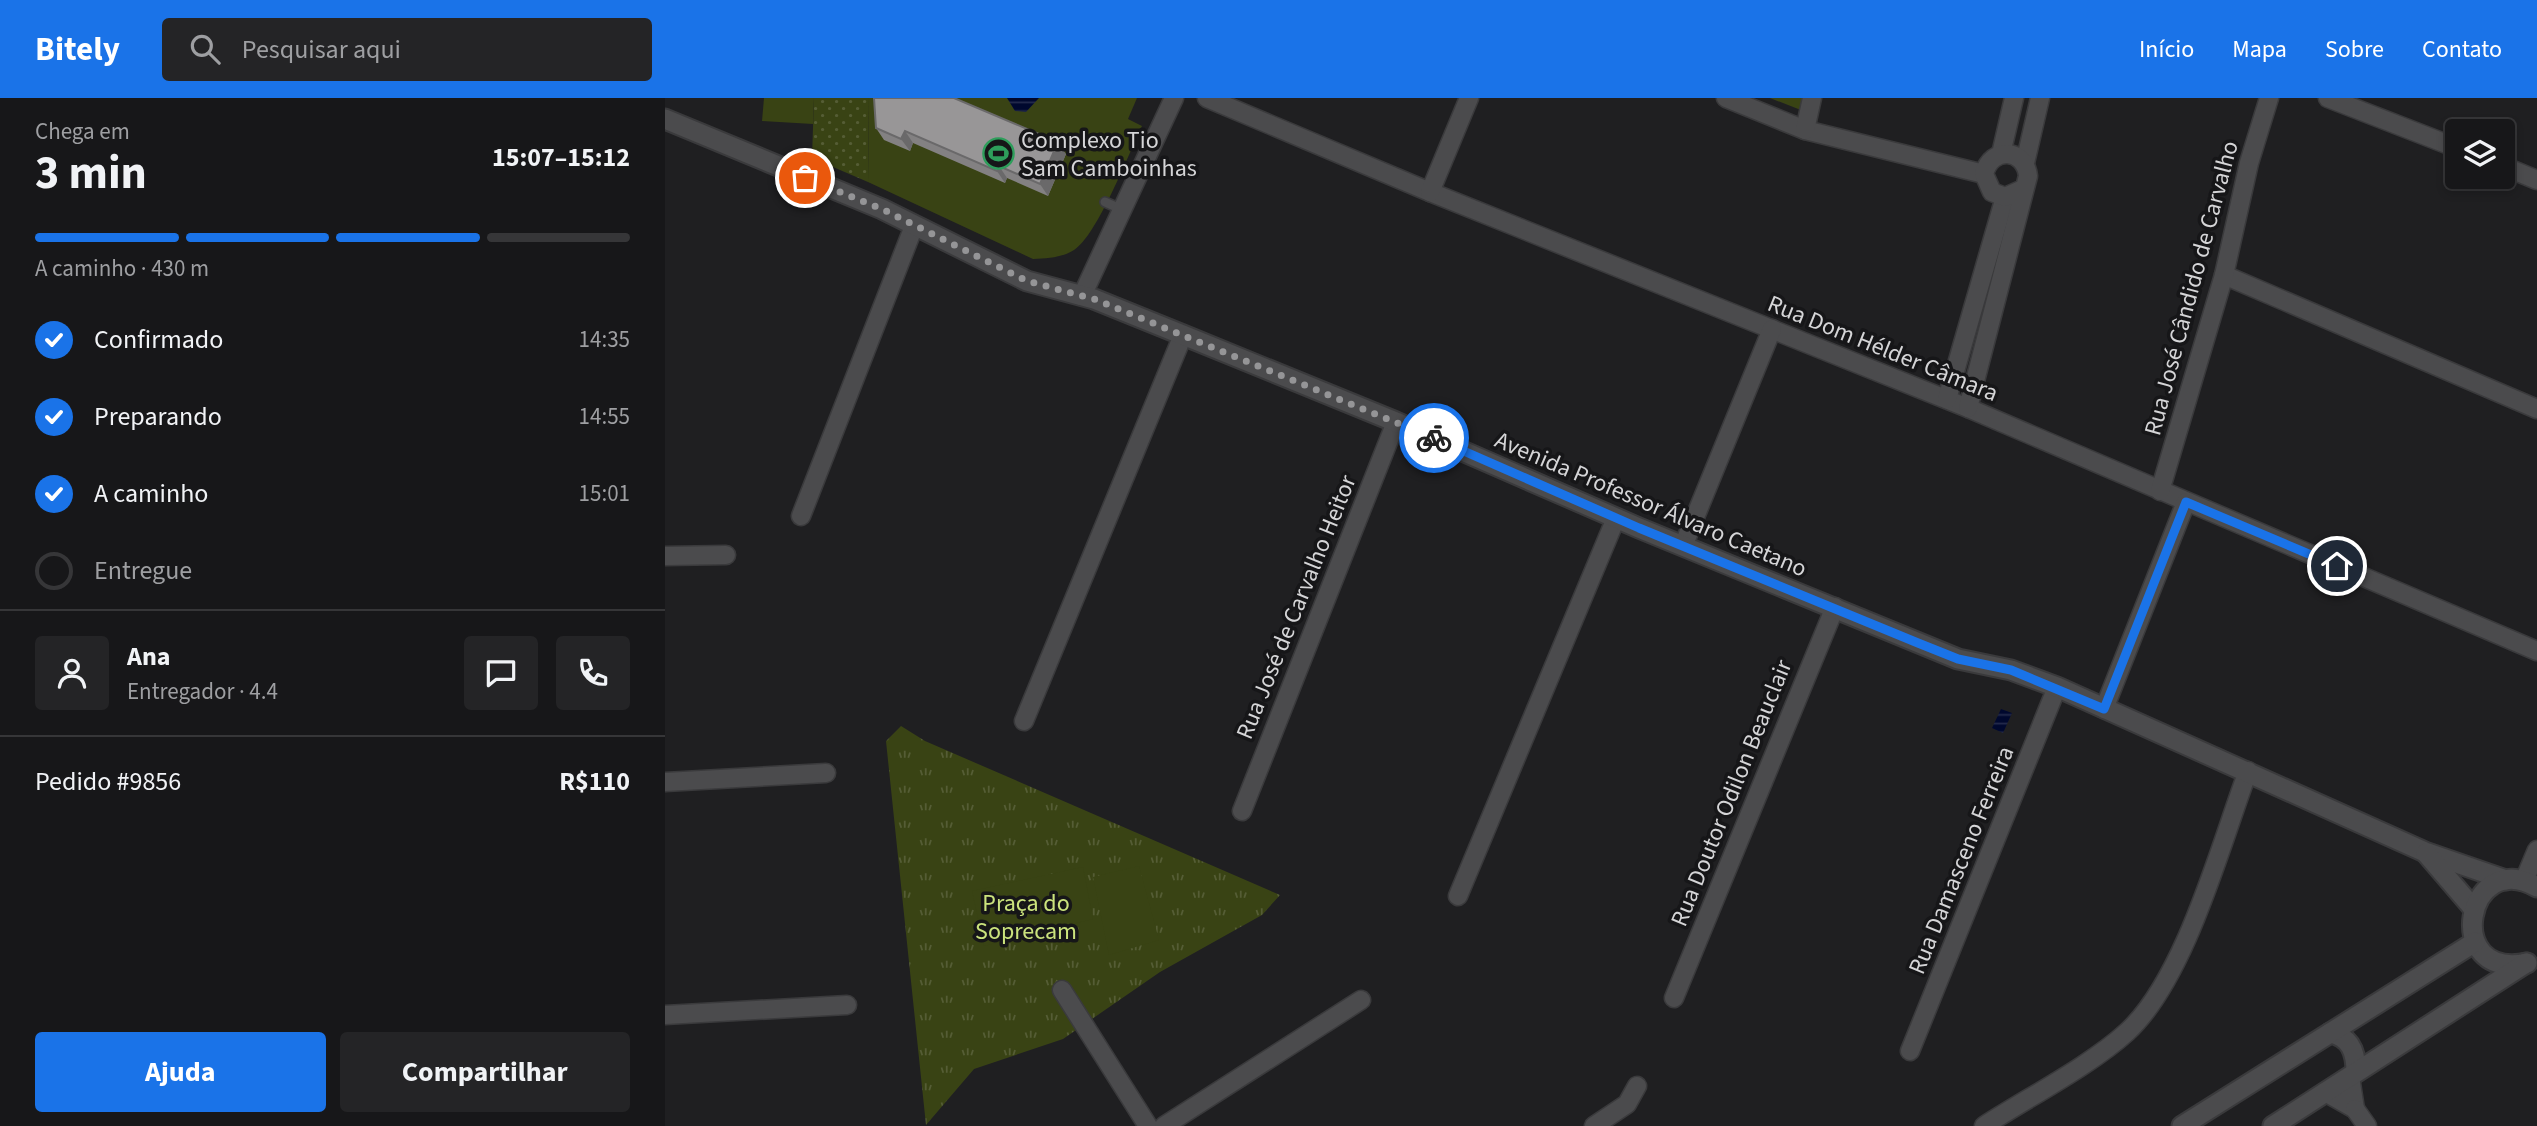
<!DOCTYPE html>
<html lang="pt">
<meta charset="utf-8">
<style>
body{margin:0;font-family:"Source Sans 3",sans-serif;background:#242426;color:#f1f3f6;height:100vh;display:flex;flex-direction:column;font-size:26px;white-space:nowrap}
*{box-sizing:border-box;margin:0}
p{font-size:23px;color:#9e9fa2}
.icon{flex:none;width:38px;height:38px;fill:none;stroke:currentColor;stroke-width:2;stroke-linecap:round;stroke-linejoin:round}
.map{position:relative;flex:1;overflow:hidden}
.drawer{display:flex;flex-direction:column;background:#171719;width:665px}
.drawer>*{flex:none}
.controls{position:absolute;left:1780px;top:21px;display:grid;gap:14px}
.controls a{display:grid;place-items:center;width:70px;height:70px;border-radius:7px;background:#171719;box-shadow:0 4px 10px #0003,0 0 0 2px #363638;font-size:35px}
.pin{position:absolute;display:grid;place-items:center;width:60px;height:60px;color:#fff;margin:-30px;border:4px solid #fff;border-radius:50%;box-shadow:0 2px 7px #0007}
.courier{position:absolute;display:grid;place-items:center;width:70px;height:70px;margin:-35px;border:5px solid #1a73e8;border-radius:50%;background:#fff;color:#222;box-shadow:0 2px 9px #0007}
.summary em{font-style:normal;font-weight:700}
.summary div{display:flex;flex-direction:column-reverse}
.summary{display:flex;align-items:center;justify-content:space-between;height:119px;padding:0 35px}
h1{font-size:46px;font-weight:700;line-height:52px}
.bar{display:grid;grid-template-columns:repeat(4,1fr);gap:10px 7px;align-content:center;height:84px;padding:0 35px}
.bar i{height:9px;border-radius:5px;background:#363638}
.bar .active{background:#1a73e8}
.bar p{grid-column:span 4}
.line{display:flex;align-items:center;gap:18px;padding:0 35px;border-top:2px solid #363638}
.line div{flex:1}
.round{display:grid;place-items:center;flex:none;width:74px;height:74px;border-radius:7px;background:#242426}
ol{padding:0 35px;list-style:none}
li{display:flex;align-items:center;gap:21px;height:77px}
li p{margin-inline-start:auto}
li .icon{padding:7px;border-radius:50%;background:#1a73e8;color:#fff;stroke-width:4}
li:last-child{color:#9e9fa2}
li i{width:38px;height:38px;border:4px solid #363638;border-radius:50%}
.cta{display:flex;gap:14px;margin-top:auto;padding:14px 35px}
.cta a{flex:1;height:80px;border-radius:7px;background:#1a73e8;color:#fff;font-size:28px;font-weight:700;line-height:80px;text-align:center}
.cta a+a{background:#242426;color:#f1f3f6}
header{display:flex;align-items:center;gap:42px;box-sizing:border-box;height:98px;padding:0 35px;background:#1a73e8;color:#fff}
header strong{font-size:33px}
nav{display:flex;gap:38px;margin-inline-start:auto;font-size:24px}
.search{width:490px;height:63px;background:#242426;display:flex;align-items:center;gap:18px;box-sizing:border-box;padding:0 24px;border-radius:7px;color:#9e9fa2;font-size:26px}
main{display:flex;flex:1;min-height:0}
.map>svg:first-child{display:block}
.grass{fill:url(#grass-dots)}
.park{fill:url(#park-tufts)}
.pitch{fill:#394314}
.water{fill:url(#water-rules)}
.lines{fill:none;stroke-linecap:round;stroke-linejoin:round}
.service-casing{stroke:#3a3a3c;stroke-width:12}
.minor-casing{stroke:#3a3a3c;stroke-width:21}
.tertiary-casing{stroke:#3a3a3c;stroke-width:23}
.service{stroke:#4b4b4d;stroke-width:9}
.minor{stroke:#4b4b4d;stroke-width:18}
.tertiary{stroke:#4b4b4d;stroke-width:19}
.wall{fill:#838182}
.shaded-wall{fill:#6a696a}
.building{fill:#989697;stroke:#6a696a;stroke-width:2}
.done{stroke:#959597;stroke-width:7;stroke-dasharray:0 12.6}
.route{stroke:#1a73e8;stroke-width:9}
.labels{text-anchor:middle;stroke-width:7;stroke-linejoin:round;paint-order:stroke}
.poi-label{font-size:24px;fill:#d5d5d7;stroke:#161618;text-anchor:start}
.street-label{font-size:24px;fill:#d5d5d7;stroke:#161618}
.park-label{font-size:24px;fill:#cbe37d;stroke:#161618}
</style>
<header>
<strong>Bitely</strong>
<div class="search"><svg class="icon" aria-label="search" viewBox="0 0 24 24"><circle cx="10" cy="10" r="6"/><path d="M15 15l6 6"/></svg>Pesquisar aqui</div>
<nav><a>Início</a><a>Mapa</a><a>Sobre</a><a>Contato</a></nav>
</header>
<main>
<section class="drawer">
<div class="summary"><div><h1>3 min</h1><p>Chega em</p></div><em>15:07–15:12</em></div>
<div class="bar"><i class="active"></i><i class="active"></i><i class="active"></i><i></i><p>A caminho · 430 m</p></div>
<ol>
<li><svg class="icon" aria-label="check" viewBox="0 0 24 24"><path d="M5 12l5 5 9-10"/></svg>Confirmado<p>14:35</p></li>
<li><svg class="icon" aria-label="check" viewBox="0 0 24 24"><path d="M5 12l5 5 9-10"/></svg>Preparando<p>14:55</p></li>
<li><svg class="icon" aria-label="check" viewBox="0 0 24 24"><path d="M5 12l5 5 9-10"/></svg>A caminho<p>15:01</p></li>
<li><i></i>Entregue</li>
</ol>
<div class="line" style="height:126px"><a class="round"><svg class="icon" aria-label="person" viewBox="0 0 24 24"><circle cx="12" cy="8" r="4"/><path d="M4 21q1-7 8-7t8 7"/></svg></a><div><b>Ana</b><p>Entregador · 4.4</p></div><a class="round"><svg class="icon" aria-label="chat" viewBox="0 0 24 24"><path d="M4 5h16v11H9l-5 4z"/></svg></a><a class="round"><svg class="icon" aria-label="phone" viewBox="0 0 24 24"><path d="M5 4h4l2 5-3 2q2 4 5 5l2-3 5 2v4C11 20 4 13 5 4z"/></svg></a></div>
<div class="line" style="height:91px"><div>Pedido #9856</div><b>R$110</b></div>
<div class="cta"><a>Ajuda</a><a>Compartilhar</a></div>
</section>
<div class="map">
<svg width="1872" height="1028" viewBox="0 0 1872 1028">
<defs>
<pattern id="grass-dots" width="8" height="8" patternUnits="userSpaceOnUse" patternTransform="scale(1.75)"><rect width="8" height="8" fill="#394314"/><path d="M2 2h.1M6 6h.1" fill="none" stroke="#555d35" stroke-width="1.8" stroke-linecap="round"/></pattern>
<pattern id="park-tufts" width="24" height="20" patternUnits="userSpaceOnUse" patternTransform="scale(1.75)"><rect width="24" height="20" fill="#394314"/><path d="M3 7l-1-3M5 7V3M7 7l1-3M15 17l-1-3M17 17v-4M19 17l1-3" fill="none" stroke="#555d35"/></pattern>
<pattern id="water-rules" width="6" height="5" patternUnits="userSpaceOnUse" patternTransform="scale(1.75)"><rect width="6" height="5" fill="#00082e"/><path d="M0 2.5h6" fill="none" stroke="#242b4c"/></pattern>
</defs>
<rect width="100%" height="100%" fill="#1f1f21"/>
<!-- grass -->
<path class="grass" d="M 149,0 L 204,0 L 203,84 L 147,60 Z"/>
<!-- park -->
<g class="park">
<path d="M 1105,0 L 1149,0 L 1146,16 Z"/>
<path d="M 236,628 L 260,643 L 615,797 L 597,817 L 495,874 L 398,941 L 309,971 L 261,1027 L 221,643 Z"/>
</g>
<!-- pitch -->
<g class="pitch">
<path d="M 99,0 L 149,0 L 148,26 L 97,23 Z"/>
<path d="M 204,0 L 472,0 L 463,21 L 477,28 C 464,55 432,138 409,152 C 396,160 383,160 368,161 L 203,84 Z"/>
<path d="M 474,768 L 494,842 L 444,857 L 428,779 Z"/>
<path d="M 418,769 L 428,821 L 319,848 L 307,793 Z"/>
</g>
<!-- water -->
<g class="water">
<path d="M 342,0 L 374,0 L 361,14 L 350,13 Z"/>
<path d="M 1336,611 L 1347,615 L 1338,635 L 1327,630 Z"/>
</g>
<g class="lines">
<defs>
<path id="service" d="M 440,104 L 458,112"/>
<g id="minor">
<path d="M 542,0 L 765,94 L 1303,310 L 1872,553"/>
<path d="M 1061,0 L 1140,32 L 1319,76"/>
<path d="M 1663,0 L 1792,50"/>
<path d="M 1140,32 L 1147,0"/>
<path d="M 1336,56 L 1349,0"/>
<path d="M 1360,65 L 1375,0"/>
<path d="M 1838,68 L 1872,82"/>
<path d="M 765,94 L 804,0"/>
<path d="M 1559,177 L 1872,311"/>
<path d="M 417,198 L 509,0"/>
<path d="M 1282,301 L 1340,99"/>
<path d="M 1303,310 L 1363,78 C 1360,50 1326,48 1319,76 L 1327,94 L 1340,99 L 1358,91"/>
<path d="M 1495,393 L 1559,177 L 1584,65 L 1604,0"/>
<path d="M 136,418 L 249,128"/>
<path d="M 1019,446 L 1107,231"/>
<path d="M 0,458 L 61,457"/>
<path d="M 1439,611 L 1521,404"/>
<path d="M 359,623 L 518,237"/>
<path d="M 0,684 L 161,675"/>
<path d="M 577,713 L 731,324"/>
<path d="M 1859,783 L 1872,752"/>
<path d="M 793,798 L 951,420"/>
<path d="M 397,892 L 483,1028"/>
<path d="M 1009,900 L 1170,509"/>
<path d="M 0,917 L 182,907"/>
<path d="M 1245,953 L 1392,589"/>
<path d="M 1660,994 L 1690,1011 L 1685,979"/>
<path d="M 1690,1011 L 1702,1028"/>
<path d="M 499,1028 L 696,902"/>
<path d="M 929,1028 L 962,1006 L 972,988"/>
<path d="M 1319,1028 C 1362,1000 1426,967 1462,934 C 1520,881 1555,748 1583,673"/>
</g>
<g id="tertiary">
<path d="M 0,21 L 217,111 L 362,183 L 429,201 L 518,237 L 731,324 L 974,430 L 1293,561 L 1346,572 L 1392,589 L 1760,754 L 1841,782"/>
<path d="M 1761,755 L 1808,810"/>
<path d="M 1862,865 C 1776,883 1801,748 1872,789"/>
<path d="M 1665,935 C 1686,939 1691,955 1691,974"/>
<path d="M 1517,1028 L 1810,844"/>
<path d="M 1608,1028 L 1861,865"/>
</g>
</defs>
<!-- service casing -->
<use href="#service" class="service-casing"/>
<!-- minor casing -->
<use href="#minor" class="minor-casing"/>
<!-- tertiary casing -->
<use href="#tertiary" class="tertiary-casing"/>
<!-- service -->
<use href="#service" class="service"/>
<!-- minor -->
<use href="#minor" class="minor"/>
<!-- tertiary -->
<use href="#tertiary" class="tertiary"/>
</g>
<!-- wall -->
<path class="wall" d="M 209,0 L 401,56 L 383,98 L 342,80 L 340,85 L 248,45 L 245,53 L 219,42 L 211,30 Z"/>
<!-- shaded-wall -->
<g class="shaded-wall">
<path d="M 240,33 L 248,45 L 245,53 L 236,41 Z"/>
<path d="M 393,44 L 401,56 L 383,98 L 375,86 Z"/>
<path d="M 334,68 L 342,80 L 340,85 L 332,73 Z"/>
</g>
<!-- building -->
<path class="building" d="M 209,0 L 289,0 L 393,44 L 375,86 L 334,68 L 332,73 L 240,33 L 236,41 L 211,30 Z"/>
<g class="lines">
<!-- done -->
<path class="done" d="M 140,80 L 217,111 L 362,183 L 429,201 L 769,340"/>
<!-- route -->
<path class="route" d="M 769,340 L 974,430 L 1253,545 L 1293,561 L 1346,572 L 1439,611 L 1521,404 L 1672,468"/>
</g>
<!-- icons -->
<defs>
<symbol id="stadium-ring" viewBox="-11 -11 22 22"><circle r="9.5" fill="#161618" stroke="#2e9e5b" stroke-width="1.5"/><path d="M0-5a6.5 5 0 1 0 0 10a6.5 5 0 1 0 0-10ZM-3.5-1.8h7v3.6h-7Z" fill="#2e9e5b"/></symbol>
</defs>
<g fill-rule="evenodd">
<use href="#stadium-ring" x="316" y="38" width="35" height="35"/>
</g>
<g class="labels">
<!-- poi labels -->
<g class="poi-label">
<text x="356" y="50">Complexo Tio<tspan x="356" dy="28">Sam Camboinhas</tspan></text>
</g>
<!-- street labels -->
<g class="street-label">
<text transform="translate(1526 190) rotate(-75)" y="8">Rua José Cândido de Carvalho</text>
<text transform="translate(1218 250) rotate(22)" y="8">Rua Dom Hélder Câmara</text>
<text transform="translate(986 406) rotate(23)" y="8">Avenida Professor Álvaro Caetano</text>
<text transform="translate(631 509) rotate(-68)" y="8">Rua José de Carvalho Heitor</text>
<text transform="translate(1066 695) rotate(-68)" y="8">Rua Doutor Odilon Beauclair</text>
<text transform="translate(1296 762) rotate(-68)" y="8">Rua Damasceno Ferreira</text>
</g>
<!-- park labels -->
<g class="park-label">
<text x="361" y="813">Praça do<tspan x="361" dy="28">Soprecam</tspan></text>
</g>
</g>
</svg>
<div class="controls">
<a><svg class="icon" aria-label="layers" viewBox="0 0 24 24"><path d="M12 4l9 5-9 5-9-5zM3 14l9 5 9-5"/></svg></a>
</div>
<div class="pin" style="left:140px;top:80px;background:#ea580c"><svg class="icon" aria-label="bag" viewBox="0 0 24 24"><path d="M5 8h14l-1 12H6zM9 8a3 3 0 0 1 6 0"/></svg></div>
<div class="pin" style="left:1672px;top:468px;background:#1f2937"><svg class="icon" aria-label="home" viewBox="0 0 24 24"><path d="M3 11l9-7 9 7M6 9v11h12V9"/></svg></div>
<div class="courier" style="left:769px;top:340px"><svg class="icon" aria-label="bike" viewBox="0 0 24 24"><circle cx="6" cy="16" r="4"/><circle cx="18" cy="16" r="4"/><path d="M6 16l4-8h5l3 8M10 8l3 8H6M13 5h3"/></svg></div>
</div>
</main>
